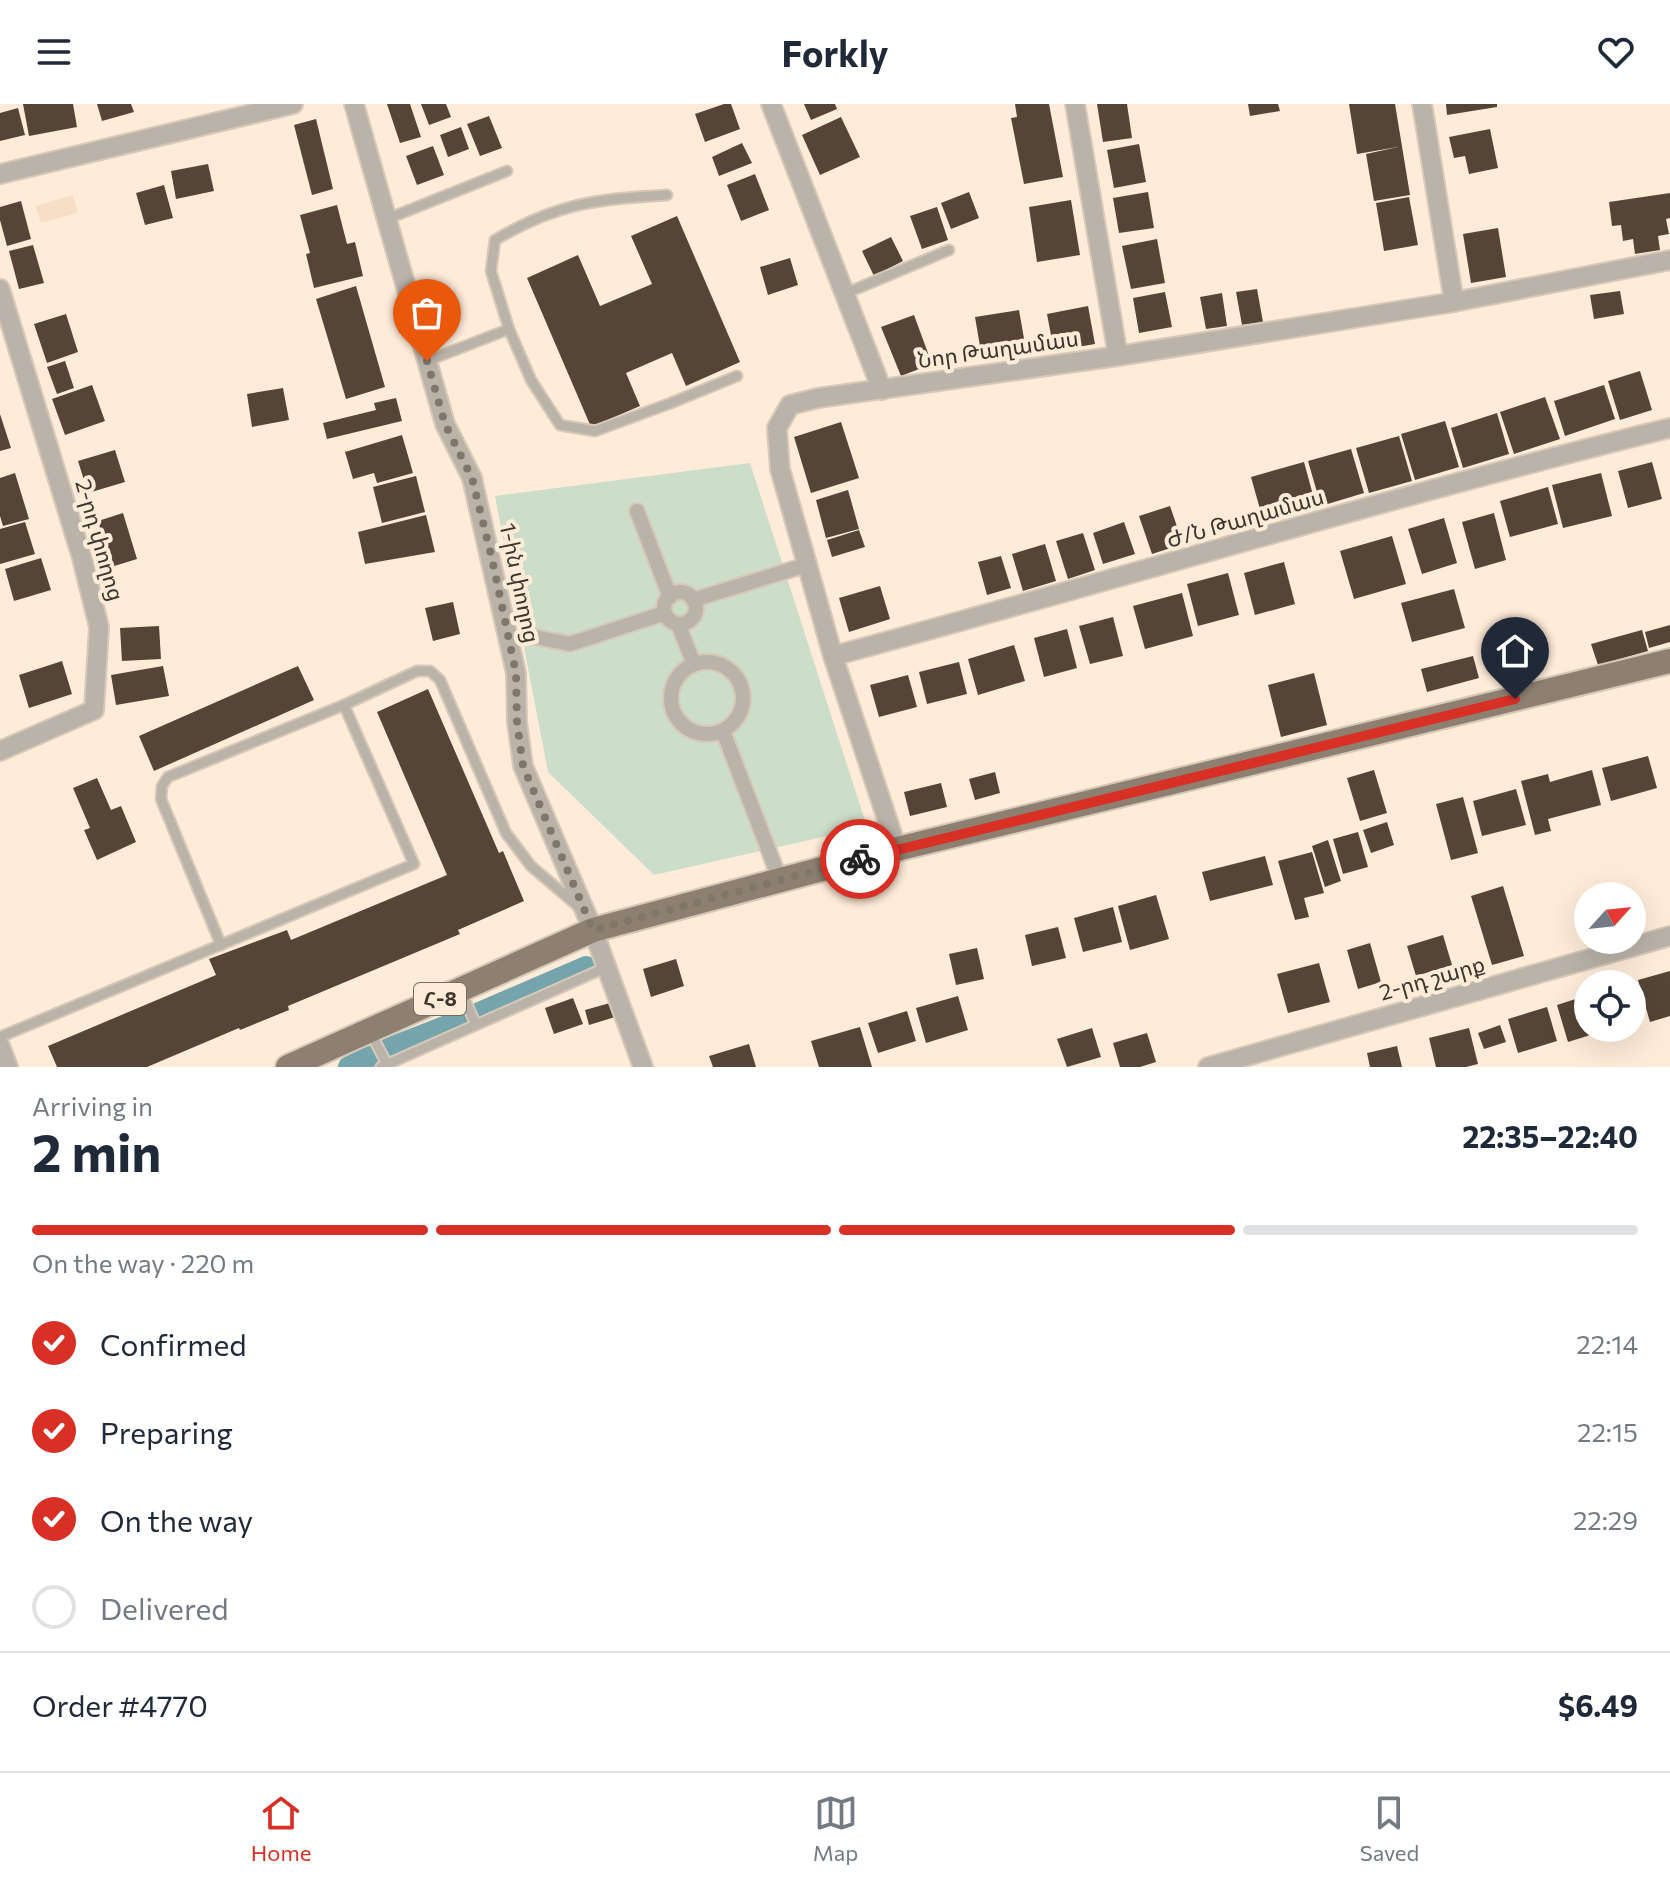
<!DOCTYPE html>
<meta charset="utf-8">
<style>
body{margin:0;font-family:Commissioner,"Noto Sans Armenian",sans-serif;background:#f6f6f7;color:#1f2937;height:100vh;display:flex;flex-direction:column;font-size:30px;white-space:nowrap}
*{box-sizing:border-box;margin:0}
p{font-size:26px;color:#747a83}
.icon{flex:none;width:44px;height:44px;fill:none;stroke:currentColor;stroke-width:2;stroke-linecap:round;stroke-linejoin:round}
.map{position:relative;height:963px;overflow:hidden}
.side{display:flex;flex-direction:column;background:#fff;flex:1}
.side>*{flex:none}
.needle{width:52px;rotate:63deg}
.tools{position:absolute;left:1574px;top:778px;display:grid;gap:16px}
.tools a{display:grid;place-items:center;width:72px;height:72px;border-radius:50%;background:#fff;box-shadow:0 8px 32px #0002;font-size:40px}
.pin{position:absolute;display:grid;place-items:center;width:68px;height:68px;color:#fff;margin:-82px -34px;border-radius:50% 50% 50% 0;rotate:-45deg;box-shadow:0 0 8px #0007}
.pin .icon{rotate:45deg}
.courier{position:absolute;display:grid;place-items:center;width:80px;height:80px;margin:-40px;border:6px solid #d93025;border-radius:50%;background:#fff;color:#222;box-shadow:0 2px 10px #0007}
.overview em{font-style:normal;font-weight:700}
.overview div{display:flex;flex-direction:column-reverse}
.overview{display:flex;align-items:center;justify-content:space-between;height:136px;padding:0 32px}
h1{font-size:52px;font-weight:700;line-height:60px}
.bar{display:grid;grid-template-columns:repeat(4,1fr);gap:12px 8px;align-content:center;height:96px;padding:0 32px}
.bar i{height:10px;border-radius:6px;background:#e0e1e3}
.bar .current{background:#d93025}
.bar p{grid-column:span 4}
.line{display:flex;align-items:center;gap:20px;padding:0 32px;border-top:2px solid #e0e1e3}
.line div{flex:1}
ol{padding:0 32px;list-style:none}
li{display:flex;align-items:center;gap:24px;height:88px}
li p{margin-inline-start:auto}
li .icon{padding:8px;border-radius:50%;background:#d93025;color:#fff;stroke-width:4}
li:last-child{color:#747a83}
li i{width:44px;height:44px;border:4px solid #e0e1e3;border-radius:50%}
header{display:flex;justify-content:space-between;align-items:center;height:104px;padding:0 32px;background:#fff;font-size:36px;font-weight:700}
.tab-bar{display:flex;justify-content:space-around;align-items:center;height:112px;border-top:2px solid #e0e1e3;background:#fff;font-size:22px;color:#747a83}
.tab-bar a{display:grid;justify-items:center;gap:4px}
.tab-bar .current{color:#d93025}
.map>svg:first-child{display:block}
.built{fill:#f7dec6}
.green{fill:#ccddca}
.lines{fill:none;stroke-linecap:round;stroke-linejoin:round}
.canal{stroke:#74a4ac;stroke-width:22}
.building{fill:#554536}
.service-casing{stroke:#d7c8b7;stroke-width:13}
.pedestrian-casing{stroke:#d7c8b7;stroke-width:18}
.minor-casing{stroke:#d7c8b7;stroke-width:22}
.primary-casing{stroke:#d7c8b7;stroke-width:28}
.service{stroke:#bab3aa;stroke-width:9}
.pedestrian{stroke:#bab3aa;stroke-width:14}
.minor{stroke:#bab3aa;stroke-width:18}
.primary{stroke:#8d8071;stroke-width:24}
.done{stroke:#81766a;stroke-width:8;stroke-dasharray:0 14.4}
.route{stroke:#d93025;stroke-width:10}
.labels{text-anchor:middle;stroke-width:8;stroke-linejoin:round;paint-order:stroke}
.shield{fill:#feecd9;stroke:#776d61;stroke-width:2}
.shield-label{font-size:20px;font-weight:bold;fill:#3d362e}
.street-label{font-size:22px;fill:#3d362e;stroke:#feecd9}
</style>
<header><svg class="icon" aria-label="menu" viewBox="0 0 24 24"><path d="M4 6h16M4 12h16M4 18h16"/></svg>Forkly<svg class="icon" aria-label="heart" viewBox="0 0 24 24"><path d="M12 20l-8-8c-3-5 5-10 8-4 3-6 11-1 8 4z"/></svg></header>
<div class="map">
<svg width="1670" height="963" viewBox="0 0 1670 963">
<rect width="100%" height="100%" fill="#feecd9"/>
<!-- built -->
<path class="built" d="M 73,91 L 78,109 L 41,119 L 36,102 Z"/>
<!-- green -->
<path class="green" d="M 750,359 L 867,723 L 654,771 L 548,668 L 495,392 Z"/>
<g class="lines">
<!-- canal -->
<g class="canal">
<path d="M 477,910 L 586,863"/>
<path d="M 388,945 L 465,915"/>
<path d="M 349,963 L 369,953"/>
</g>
</g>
<!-- building -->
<g class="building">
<path d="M 23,0 L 73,0 L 77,23 L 29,32 Z"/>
<path d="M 97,0 L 131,0 L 134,8 L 102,17 Z"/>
<path d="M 387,0 L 410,0 L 421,33 L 400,39 Z"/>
<path d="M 421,0 L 446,0 L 451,13 L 429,21 Z"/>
<path d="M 724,0 L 731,0 L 740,25 L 705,38 L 695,10 Z"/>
<path d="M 804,0 L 835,0 L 837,5 L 811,16 Z"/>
<path d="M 1015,0 L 1049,0 L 1063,73 L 1024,80 L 1011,14 L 1017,13 Z"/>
<path d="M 1097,0 L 1127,0 L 1132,34 L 1103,38 Z"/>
<path d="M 1248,0 L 1278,0 L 1280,7 L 1250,12 Z"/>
<path d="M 1349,0 L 1395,0 L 1410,91 L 1374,97 L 1366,50 L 1398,43 L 1357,50 Z"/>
<path d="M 1446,0 L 1497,0 L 1497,3 L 1447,11 Z"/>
<path d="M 18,4 L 25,31 L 0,37 L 0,9 Z"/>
<path d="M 489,12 L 502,44 L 480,52 L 467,20 Z"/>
<path d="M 841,13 L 860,53 L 820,71 L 802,31 Z"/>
<path d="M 316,15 L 333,85 L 312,91 L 294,21 Z"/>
<path d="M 461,23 L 469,45 L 448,53 L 440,31 Z"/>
<path d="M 1490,25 L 1498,64 L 1469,70 L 1465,52 L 1454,54 L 1449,33 Z"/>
<path d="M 742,39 L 752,59 L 719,72 L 712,53 Z"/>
<path d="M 1139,40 L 1146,78 L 1114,84 L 1107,46 Z"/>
<path d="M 433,42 L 444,71 L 417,81 L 406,52 Z"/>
<path d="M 208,60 L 214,87 L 176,95 L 171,67 Z"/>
<path d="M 755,70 L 769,106 L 741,117 L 727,81 Z"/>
<path d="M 164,81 L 173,114 L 145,121 L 136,89 Z"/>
<path d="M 969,88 L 979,114 L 951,125 L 941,99 Z"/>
<path d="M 1148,88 L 1154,124 L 1119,129 L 1113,94 Z"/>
<path d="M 1670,89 L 1670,114 L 1666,115 L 1669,130 L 1658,132 L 1660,146 L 1635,150 L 1633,135 L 1623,137 L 1621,121 L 1612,122 L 1609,98 Z"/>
<path d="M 1409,93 L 1418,141 L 1384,147 L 1376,99 Z"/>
<path d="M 1071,96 L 1080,151 L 1037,158 L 1029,103 Z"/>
<path d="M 21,97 L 31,135 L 7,142 L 0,116 L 0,103 Z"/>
<path d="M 337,101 L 347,140 L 355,138 L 363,172 L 314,184 L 306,150 L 310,149 L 300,111 Z"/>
<path d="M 937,103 L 948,136 L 922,145 L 910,112 Z"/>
<path d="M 677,112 L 740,258 L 686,282 L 672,249 L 626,269 L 640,302 L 591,323 L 527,174 L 578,151 L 600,202 L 652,180 L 631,132 Z"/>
<path d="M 1498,124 L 1506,173 L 1471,179 L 1463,130 Z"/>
<path d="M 891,133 L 903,157 L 874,172 L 862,147 Z"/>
<path d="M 1157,135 L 1165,179 L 1131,185 L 1122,142 Z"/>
<path d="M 33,141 L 44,179 L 19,185 L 9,147 Z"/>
<path d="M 790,154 L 798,181 L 768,191 L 760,163 Z"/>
<path d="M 356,182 L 385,283 L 346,295 L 316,195 Z"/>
<path d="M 1257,185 L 1263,218 L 1242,221 L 1236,188 Z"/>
<path d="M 1620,187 L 1624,210 L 1594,215 L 1590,191 Z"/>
<path d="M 1165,188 L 1172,223 L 1139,229 L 1133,194 Z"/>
<path d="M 1222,189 L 1227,222 L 1206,225 L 1200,193 Z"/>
<path d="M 1088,202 L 1095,240 L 1054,247 L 1047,210 Z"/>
<path d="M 1019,206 L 1026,246 L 982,254 L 975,213 Z"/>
<path d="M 66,210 L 78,248 L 47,259 L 34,220 Z"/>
<path d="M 914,211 L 932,260 L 901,272 L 881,223 Z"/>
<path d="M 65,257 L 74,284 L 57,290 L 47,263 Z"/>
<path d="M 1640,267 L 1652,306 L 1620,316 L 1608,277 Z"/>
<path d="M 92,281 L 105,317 L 65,331 L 52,295 Z"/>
<path d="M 1604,281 L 1615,315 L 1565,332 L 1554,297 Z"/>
<path d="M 283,284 L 289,316 L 252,323 L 247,290 Z"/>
<path d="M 1545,293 L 1560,335 L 1514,350 L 1500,308 Z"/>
<path d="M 396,294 L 402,317 L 327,335 L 323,319 L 376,306 L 374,299 Z"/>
<path d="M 1497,309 L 1509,350 L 1463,364 L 1451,324 Z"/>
<path d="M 0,310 L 11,344 L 0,347 Z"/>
<path d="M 1445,317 L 1459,363 L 1415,376 L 1401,330 Z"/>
<path d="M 841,318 L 859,374 L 811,389 L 794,333 Z"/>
<path d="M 402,331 L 413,369 L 377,379 L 374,369 L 353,375 L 345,348 Z"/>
<path d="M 1399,332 L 1412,377 L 1369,389 L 1356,344 Z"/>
<path d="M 1351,345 L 1364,389 L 1321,402 L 1308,357 Z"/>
<path d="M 115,346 L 125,378 L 88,389 L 78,357 Z"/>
<path d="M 1304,358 L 1316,402 L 1263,416 L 1251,373 Z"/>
<path d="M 1652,358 L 1662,395 L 1628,404 L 1618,367 Z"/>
<path d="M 15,369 L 29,415 L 3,422 L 0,412 L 0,374 Z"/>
<path d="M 1601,369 L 1612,412 L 1563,424 L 1552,381 Z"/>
<path d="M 416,372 L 425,408 L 382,419 L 373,383 Z"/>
<path d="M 1548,383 L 1558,420 L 1510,433 L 1500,397 Z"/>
<path d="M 848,386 L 859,425 L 826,434 L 816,396 Z"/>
<path d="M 1170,402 L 1183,440 L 1152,450 L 1139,412 Z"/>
<path d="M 123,409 L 137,455 L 111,463 L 98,417 Z"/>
<path d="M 1494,409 L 1506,456 L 1475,465 L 1462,418 Z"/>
<path d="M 426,411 L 435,448 L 365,460 L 358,428 Z"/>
<path d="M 1444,414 L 1457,459 L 1422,470 L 1408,425 Z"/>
<path d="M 25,418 L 35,450 L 0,460 L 0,425 Z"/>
<path d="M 1124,418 L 1135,450 L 1103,460 L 1093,429 Z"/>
<path d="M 859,426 L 865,443 L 832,453 L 827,436 Z"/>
<path d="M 1083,429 L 1095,466 L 1068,475 L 1056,437 Z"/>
<path d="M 1392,432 L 1406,480 L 1354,495 L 1340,447 Z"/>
<path d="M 1045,440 L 1056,477 L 1023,487 L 1012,450 Z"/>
<path d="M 1001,452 L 1011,484 L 987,491 L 978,458 Z"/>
<path d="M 41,454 L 51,486 L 14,497 L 5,465 Z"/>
<path d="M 1284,458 L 1295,500 L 1255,511 L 1244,469 Z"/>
<path d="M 1228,469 L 1239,511 L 1198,522 L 1187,480 Z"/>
<path d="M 880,482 L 890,515 L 849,528 L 839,494 Z"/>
<path d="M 1454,485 L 1465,524 L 1412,538 L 1401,499 Z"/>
<path d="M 1182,489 L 1193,532 L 1145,545 L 1133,502 Z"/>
<path d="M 453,498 L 460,530 L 433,537 L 425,504 Z"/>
<path d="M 1113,513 L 1123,552 L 1090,560 L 1079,522 Z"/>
<path d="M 1670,521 L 1670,538 L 1649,544 L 1645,528 Z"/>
<path d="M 159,522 L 161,555 L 122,557 L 120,524 Z"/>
<path d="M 1067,525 L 1077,564 L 1044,573 L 1034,534 Z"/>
<path d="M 1642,526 L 1648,547 L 1598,561 L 1591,540 Z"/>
<path d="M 1014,541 L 1025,577 L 978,591 L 968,555 Z"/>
<path d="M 1473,552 L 1479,574 L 1427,588 L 1421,565 Z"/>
<path d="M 62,557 L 72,590 L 29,604 L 19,571 Z"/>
<path d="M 959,558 L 967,590 L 927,600 L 919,568 Z"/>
<path d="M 163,562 L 169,592 L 116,601 L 111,571 Z"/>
<path d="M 298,562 L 314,596 L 154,667 L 139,632 Z"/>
<path d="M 1314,569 L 1327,621 L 1281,633 L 1268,581 Z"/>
<path d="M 908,571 L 917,603 L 879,613 L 870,581 Z"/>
<path d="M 428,585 L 499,749 L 503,747 L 524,797 L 458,826 L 460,830 L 288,902 L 289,906 L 240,926 L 239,924 L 147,963 L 57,963 L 48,942 L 216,871 L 209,855 L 287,826 L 291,836 L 447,771 L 377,608 Z"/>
<path d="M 1648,652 L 1657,684 L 1611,697 L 1602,664 Z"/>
<path d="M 1374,666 L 1387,709 L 1360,717 L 1347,674 Z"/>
<path d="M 1592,666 L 1601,701 L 1548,715 L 1551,727 L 1535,731 L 1521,677 L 1548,670 L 1550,678 Z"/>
<path d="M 995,668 L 1000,689 L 975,696 L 969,675 Z"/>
<path d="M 97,674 L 111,706 L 121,702 L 136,738 L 97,756 L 84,726 L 90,724 L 73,684 Z"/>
<path d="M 941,679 L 947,703 L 910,712 L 904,688 Z"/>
<path d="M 1516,685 L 1526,721 L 1482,732 L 1473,697 Z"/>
<path d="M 1463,693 L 1478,749 L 1451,756 L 1436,700 Z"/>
<path d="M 1387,718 L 1394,741 L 1371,749 L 1363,726 Z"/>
<path d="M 1358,728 L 1368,763 L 1343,770 L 1333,735 Z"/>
<path d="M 1328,736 L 1341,777 L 1325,783 L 1312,742 Z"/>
<path d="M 1312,748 L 1324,789 L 1304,794 L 1309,813 L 1295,816 L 1278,757 Z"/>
<path d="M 1265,752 L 1273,781 L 1210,797 L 1202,768 Z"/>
<path d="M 1503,782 L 1524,852 L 1492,861 L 1471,792 Z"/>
<path d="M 1156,791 L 1169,835 L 1130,846 L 1118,802 Z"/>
<path d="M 1113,803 L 1122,838 L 1083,848 L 1074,814 Z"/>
<path d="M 1058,823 L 1066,854 L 1032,862 L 1025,831 Z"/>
<path d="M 1443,831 L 1452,861 L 1416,872 L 1407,842 Z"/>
<path d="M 1370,839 L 1381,878 L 1358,885 L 1347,846 Z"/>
<path d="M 977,844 L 984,875 L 956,881 L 949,850 Z"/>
<path d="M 676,855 L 684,882 L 651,893 L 643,865 Z"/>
<path d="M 1319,859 L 1330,898 L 1288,909 L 1277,870 Z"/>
<path d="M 1670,867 L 1670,912 L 1650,918 L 1638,876 Z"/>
<path d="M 1588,891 L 1588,924 L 1602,924 L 1603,927 L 1568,938 L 1557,901 Z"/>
<path d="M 958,892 L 968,926 L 926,939 L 916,904 Z"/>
<path d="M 573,894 L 583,920 L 554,930 L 545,904 Z"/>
<path d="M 610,899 L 615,913 L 589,921 L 585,906 Z"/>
<path d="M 1547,903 L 1557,937 L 1518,949 L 1508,915 Z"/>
<path d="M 907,907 L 916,937 L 878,949 L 868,919 Z"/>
<path d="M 1500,921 L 1506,938 L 1484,945 L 1478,929 Z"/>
<path d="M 860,923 L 872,963 L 819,963 L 811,937 Z"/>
<path d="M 1092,924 L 1101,953 L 1067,963 L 1057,935 Z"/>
<path d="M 1469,924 L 1478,960 L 1466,963 L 1436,963 L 1429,934 Z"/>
<path d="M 1147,929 L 1156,958 L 1140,963 L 1120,963 L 1113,939 Z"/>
<path d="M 749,940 L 756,963 L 713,963 L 709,952 Z"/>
<path d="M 1397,942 L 1402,963 L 1370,963 L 1367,949 Z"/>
</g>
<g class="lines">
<defs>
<g id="service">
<path d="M 667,91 C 597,95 557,99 495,136 L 491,167 L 509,225 L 531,276 L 560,321 L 595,327 L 671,299 L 737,272"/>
<path d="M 387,115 L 507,67"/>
<path d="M 844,190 L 949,146"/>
<path d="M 427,257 L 509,225"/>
<path d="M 221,841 L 161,695 L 162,682 L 168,673 L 344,601 L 417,567 L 430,567 L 440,576 L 506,729 L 531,762 L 579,803"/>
<path d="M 462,889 L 476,921"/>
<path d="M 370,928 L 387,960"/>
<path d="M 0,933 L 414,760 L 344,601"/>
<path d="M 381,963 L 607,863"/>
</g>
<g id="pedestrian">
<path d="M 637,407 L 670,493"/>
<circle cx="680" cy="504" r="16"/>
<path d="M 693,496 L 806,461"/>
<path d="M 678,520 L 694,560"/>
<path d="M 507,536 L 530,532 L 570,540 L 665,509"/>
<circle cx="707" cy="594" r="36"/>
<path d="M 723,627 L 780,776"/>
</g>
<g id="minor">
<path d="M 354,0 L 445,320 L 472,374 L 516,569 L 517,618 L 523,662 L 593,826 L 643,963"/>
<path d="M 771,0 L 882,286"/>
<path d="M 1075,0 L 1118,252"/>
<path d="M 1422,0 L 1454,198"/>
<path d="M 0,70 L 293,0"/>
<path d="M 0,185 L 82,454 L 99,523 L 94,606 L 0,647"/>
<path d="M 833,552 C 1112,477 1389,393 1670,324"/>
<path d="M 897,745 L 833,552 L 780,365 L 777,324 L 790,301 L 818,294 L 1118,252 L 1454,198 L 1670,156"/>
<path d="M 0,942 L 8,963"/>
<path d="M 1208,963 L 1670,832"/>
</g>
<path id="primary" d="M 288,963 L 593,826 L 897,745 L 1670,557"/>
</defs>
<!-- service casing -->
<use href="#service" class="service-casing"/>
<!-- pedestrian casing -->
<use href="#pedestrian" class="pedestrian-casing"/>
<!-- minor casing -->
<use href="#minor" class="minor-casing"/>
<!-- primary casing -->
<use href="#primary" class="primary-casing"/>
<!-- service -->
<use href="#service" class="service"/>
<!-- pedestrian -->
<use href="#pedestrian" class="pedestrian"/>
<!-- minor -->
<use href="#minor" class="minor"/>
<!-- primary -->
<use href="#primary" class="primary"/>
</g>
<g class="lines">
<!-- done -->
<path class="done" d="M 427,257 L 445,320 L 472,374 L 492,455 L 516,569 L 517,618 L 523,662 L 593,826 L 860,755"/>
<!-- route -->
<path class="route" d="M 860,755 L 1515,595"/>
</g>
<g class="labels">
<!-- shield labels -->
<rect class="shield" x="414" y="879" width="52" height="32" rx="6"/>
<g class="shield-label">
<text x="440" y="902">Հ-8</text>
</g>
<!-- street labels -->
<g class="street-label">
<text transform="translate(998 245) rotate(-8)" y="8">Նոր Թաղամաս</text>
<text transform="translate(1245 414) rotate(-16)" y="8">Ժ/Ն Թաղամաս</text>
<text transform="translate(100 436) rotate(74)" y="8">2-րդ փողոց</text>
<text transform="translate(520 479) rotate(78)" y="8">1-ին փողոց</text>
<text transform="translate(1432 874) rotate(-16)" y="8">2-րդ շարք</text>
</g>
</g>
</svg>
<div class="tools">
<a><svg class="needle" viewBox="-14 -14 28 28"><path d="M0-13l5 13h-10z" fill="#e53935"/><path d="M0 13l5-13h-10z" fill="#747a83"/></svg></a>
<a><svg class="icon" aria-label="locate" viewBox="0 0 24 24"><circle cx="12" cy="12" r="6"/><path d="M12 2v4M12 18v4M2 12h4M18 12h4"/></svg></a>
</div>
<div class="pin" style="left:427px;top:257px;background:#ea580c"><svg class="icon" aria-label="bag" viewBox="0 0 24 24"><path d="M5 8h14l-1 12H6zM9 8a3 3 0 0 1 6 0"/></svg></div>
<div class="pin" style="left:1515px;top:595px;background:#1f2937"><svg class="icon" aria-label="home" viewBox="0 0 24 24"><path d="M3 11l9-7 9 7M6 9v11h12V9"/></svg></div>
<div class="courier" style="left:860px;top:755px"><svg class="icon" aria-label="bike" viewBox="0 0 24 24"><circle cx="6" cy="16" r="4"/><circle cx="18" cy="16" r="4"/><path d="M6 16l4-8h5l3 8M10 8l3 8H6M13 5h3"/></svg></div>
</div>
<section class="side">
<div class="overview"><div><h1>2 min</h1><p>Arriving in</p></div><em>22:35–22:40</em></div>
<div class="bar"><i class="current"></i><i class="current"></i><i class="current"></i><i></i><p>On the way · 220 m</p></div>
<ol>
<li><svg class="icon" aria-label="check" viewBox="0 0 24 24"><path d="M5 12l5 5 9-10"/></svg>Confirmed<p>22:14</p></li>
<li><svg class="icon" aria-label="check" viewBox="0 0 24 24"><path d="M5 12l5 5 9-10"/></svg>Preparing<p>22:15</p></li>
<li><svg class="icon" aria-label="check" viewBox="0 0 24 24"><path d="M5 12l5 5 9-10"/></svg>On the way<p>22:29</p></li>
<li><i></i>Delivered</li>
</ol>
<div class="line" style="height:104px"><div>Order #4770</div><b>$6.49</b></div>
</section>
<nav class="tab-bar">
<a class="current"><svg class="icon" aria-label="home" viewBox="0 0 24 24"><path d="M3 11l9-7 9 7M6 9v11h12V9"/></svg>Home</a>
<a><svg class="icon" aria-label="map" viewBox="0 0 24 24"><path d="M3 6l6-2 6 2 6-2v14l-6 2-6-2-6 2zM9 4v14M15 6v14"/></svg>Map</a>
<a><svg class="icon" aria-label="saved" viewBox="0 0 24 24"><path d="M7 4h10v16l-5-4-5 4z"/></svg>Saved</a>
</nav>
